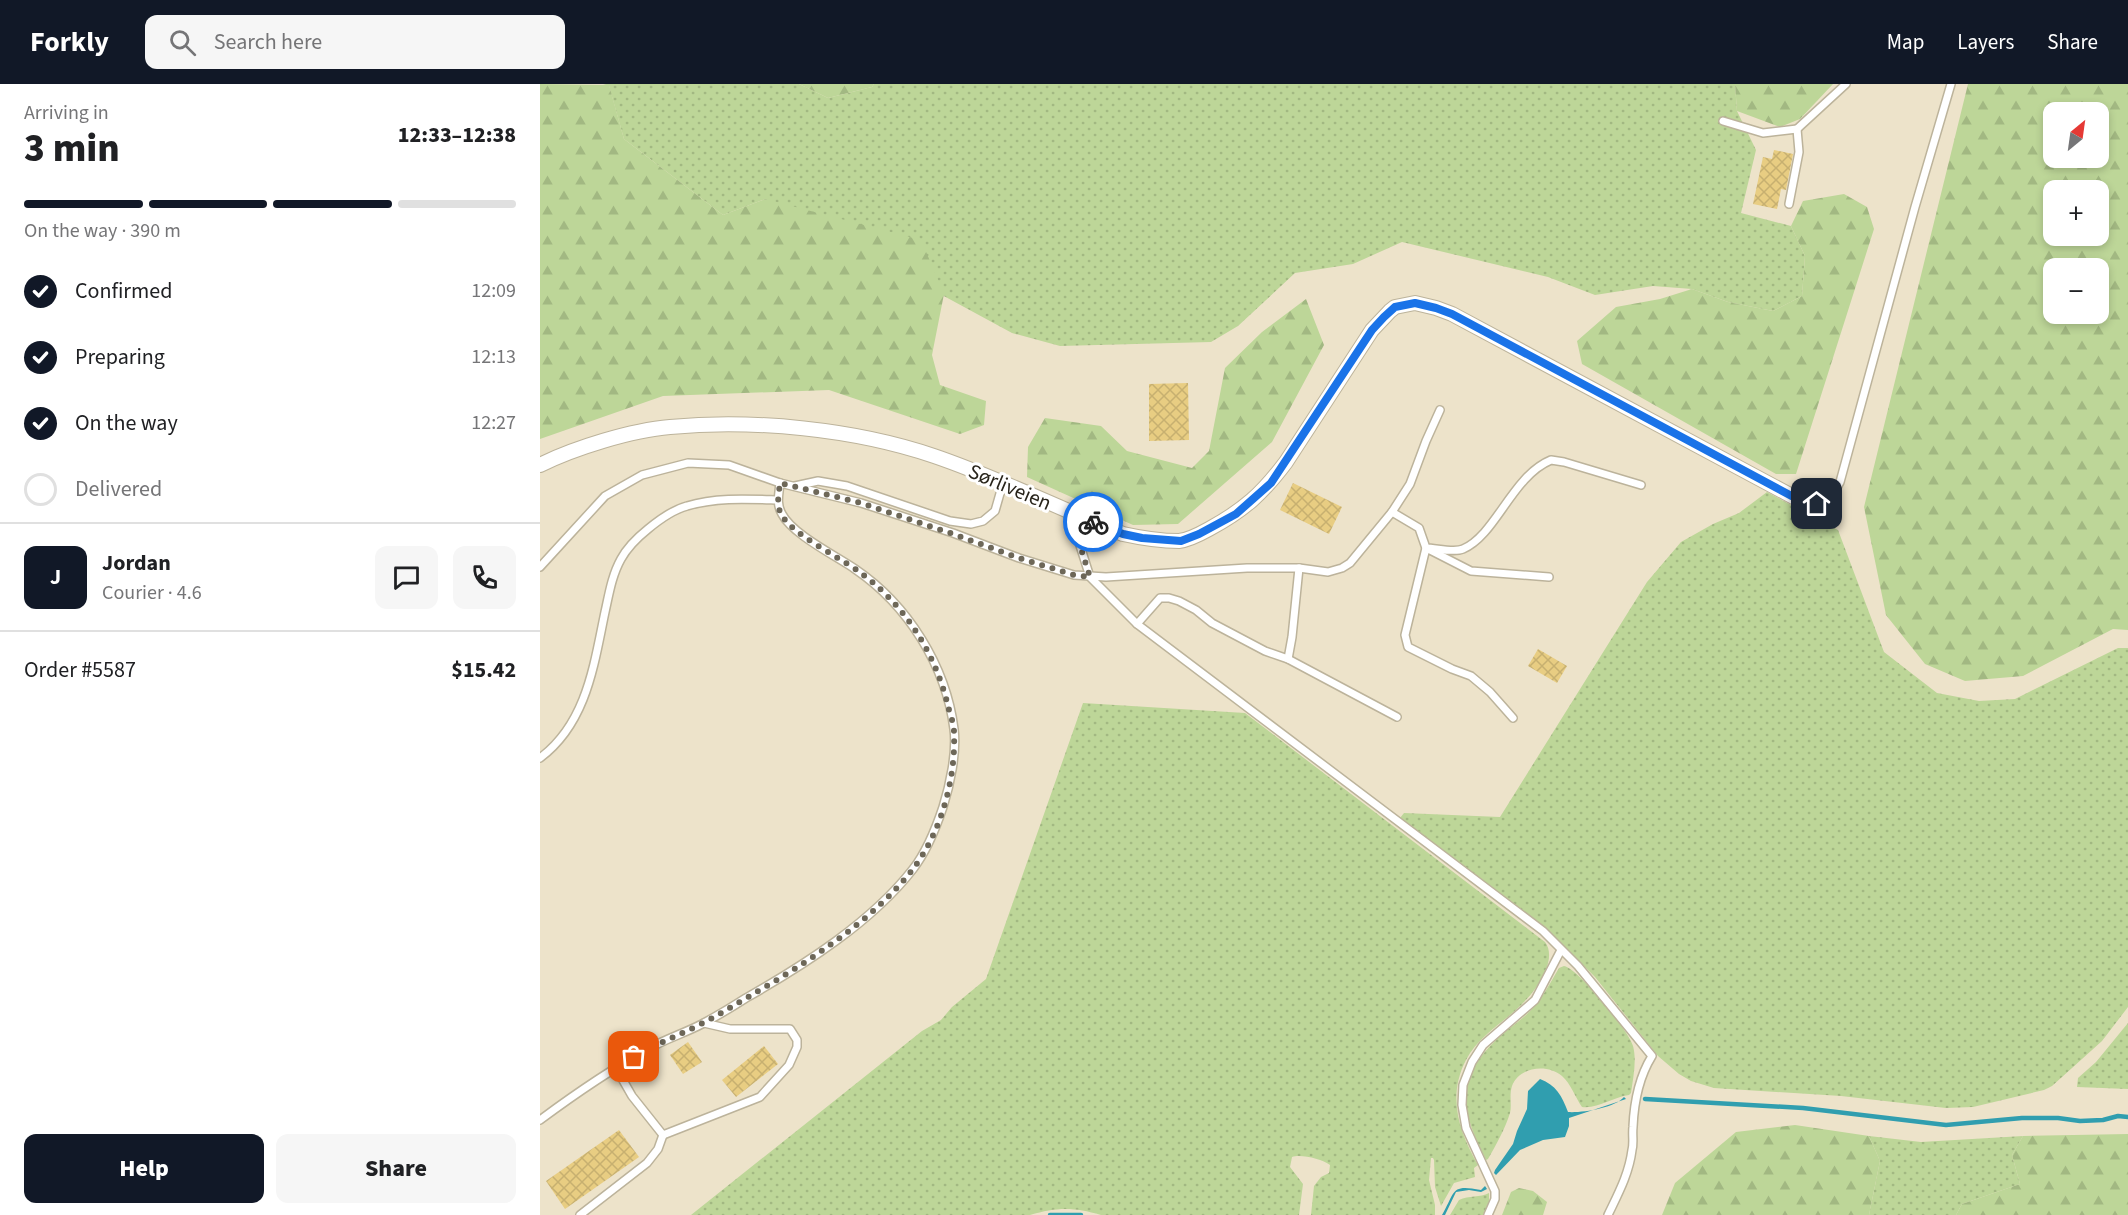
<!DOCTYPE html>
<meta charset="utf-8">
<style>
body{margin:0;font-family:"Source Sans 3",sans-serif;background:#f6f6f6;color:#202124;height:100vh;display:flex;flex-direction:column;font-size:22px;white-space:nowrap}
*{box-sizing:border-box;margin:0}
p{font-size:20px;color:#757577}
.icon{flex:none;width:33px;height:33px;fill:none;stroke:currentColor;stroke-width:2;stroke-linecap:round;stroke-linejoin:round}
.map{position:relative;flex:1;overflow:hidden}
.drawer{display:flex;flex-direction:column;background:#fff;width:540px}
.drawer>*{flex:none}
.needle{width:39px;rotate:29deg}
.buttons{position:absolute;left:1503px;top:18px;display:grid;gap:12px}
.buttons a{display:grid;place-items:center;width:66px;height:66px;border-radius:12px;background:#fff;box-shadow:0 3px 9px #0003;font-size:30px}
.pin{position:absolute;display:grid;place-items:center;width:51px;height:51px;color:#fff;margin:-26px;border-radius:12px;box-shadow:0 3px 9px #0006}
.courier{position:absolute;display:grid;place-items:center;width:60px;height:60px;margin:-30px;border:4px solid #1a73e8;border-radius:50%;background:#fff;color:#222;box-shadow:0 2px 8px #0007}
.head em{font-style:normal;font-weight:800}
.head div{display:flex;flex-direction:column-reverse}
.head{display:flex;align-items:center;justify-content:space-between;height:102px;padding:0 24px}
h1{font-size:39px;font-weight:800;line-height:45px}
.bar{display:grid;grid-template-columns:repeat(4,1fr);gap:9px 6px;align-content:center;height:72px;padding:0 24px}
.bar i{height:8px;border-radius:4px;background:#e0e0e0}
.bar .selected{background:#111827}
.bar p{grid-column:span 4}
.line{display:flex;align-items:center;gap:15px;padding:0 24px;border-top:2px solid #e0e0e0}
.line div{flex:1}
.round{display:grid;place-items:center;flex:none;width:63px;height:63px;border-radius:12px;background:#f6f6f6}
ol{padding:0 24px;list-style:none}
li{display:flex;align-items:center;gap:18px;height:66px}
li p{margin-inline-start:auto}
li .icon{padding:6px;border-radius:50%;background:#111827;color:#fff;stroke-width:4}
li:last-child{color:#757577}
li i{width:33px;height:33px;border:3px solid #e0e0e0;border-radius:50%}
.button{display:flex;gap:12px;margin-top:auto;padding:12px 24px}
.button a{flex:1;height:69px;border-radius:12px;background:#111827;color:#fff;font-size:24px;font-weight:800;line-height:69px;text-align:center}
.button a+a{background:#f6f6f6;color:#202124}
header{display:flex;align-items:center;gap:36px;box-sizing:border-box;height:84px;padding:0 30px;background:#111827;color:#fff}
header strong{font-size:28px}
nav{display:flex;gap:33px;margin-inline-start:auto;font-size:21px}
.search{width:420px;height:54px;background:#f6f6f6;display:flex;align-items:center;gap:15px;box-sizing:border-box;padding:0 21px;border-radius:12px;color:#757577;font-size:22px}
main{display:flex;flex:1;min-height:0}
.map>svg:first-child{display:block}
.grass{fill:url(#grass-dots)}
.forest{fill:url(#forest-firs);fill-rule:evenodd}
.water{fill:#309eaf}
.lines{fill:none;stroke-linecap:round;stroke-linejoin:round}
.stream{stroke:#309eaf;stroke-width:4.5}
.building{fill:url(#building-cross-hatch)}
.service-casing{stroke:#bcb39b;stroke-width:10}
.minor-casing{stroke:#bcb39b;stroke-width:16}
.service{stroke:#fff;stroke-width:7}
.minor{stroke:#fff;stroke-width:14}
.done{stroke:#6d6758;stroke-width:6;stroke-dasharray:0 10.8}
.route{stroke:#1a73e8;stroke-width:8}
.labels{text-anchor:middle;stroke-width:6;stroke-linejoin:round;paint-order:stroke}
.street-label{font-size:21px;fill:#28241b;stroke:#fff}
</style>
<header>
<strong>Forkly</strong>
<div class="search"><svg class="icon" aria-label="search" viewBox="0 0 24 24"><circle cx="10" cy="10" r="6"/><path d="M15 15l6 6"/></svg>Search here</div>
<nav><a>Map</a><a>Layers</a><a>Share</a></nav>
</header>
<main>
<section class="drawer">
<div class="head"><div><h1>3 min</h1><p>Arriving in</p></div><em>12:33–12:38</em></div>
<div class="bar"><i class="selected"></i><i class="selected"></i><i class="selected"></i><i></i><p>On the way · 390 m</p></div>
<ol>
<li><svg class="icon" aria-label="check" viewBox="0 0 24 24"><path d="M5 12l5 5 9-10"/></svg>Confirmed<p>12:09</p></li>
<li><svg class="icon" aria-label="check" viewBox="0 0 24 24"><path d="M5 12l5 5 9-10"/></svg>Preparing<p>12:13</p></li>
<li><svg class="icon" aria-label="check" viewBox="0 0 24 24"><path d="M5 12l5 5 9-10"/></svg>On the way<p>12:27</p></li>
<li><i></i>Delivered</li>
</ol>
<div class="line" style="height:108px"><b class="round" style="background:#111827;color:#fff">J</b><div><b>Jordan</b><p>Courier · 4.6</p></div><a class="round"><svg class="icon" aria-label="chat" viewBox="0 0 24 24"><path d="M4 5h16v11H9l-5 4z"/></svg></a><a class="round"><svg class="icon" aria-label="phone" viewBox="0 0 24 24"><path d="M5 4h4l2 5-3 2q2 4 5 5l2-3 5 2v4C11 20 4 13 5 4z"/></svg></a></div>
<div class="line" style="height:78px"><div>Order #5587</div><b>$15.42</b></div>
<div class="button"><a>Help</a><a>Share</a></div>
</section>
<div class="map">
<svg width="1588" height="1131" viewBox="0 0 1588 1131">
<defs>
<pattern id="grass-dots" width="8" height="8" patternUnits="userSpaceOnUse" patternTransform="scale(1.5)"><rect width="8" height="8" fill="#bdd698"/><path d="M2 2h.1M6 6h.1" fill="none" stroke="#a2b882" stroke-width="1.8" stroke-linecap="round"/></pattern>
<pattern id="forest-firs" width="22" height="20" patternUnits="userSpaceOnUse" patternTransform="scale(1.5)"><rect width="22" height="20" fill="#bdd698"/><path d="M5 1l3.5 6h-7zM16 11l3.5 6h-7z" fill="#a2b882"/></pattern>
<pattern id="building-cross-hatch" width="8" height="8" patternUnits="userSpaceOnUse" patternTransform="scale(1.5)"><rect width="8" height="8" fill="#e8cd82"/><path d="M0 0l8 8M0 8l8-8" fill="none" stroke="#c7b070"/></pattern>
</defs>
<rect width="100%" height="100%" fill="#ede3ca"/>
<!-- grass -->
<g class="grass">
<path d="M 63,0 L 259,0 L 288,14 L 332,3 L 334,0 L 1195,0 L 1197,27 L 1216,66 L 1201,129 L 1251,142 L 1265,172 L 1262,212 L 1233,227 L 1188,218 L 1152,205 L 1113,202 L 1055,211 L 1008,193 L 862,158 L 813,180 L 755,189 L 698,242 L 671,258 L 520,262 L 472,249 L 225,115 L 183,131 L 84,55 L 69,2 Z"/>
<path d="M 1227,408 L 1298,446 L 1344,568 L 1397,609 L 1439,617 L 1475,615 L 1578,564 L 1588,564 L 1588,923 L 1562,957 L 1512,1002 L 1504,1006 L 1433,1023 L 1406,1024 L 1301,1012 L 1174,1004 L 1151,997 L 1139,990 L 1118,972 L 1055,893 L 1006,844 L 860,734 L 864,729 L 960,733 L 1107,498 L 1141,458 L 1173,440 L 1199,429 Z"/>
<path d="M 543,619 L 705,629 L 1005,858 C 1018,875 997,905 984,918 C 965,938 939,951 926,976 C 907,1012 919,1048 938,1081 L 934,1084 L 935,1093 L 914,1099 L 901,1122 L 895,1103 L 894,1076 L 893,1074 L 891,1074 L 889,1096 L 895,1121 L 895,1131 L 771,1131 L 774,1102 L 781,1093 L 789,1089 L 790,1081 C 782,1075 761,1070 752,1073 L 750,1083 L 763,1100 L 759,1131 L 561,1131 C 534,1123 517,1123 490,1131 L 151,1131 L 382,947 L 401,936 L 412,923 L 446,895 Z"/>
<path d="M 1024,882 C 1038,884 1089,947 1093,962 C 1097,977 1093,994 1091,1009 L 1089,1011 C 1073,1013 1058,1025 1042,1023 C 1035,1013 1031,1000 1022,992 C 1007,979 979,983 972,1002 C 969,1011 972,1021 970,1029 C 965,1045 956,1061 948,1075 L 946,1076 C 922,1028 913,998 956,956 C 966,946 978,939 988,929 C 1001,917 1010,899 1019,884 Z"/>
<path d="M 1588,939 L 1588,1005 L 1537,1003 L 1538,994 L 1556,978 Z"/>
<path d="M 1329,1052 L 1381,1058 L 1483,1052 L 1472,1071 L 1480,1100 L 1422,1120 L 1416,1131 L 1329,1131 L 1340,1077 Z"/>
<path d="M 949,1109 L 949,1119 L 943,1131 L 910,1131 L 919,1116 C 929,1111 940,1114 949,1109 Z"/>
</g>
<!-- forest -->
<g class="forest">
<path d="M 0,0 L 69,1 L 84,55 L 183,131 L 225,115 L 381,156 L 404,210 L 392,271 L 400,301 L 446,317 L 444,341 L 420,350 L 289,306 L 123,312 L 0,355 Z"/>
<path d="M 259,0 L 334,0 L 332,3 L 288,14 Z"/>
<path d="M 1195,0 L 1293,0 L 1260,35 L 1240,43 L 1197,27 Z"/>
<path d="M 1428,0 L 1588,0 L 1588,546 L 1573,545 L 1483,592 L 1425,597 L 1385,580 L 1346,531 L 1324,423 ZM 1514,28 L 1558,28 L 1558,74 L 1514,74 ZM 1514,106 L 1558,106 L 1558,152 L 1514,152 ZM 1514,184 L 1558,184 L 1558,230 L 1514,230 Z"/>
<path d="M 1304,110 L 1327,123 L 1334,145 L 1256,390 L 1236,390 L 1042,280 L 1037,257 L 1076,223 L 1120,215 L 1152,205 L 1188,218 L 1233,227 L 1262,212 L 1265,172 L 1251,142 L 1263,117 Z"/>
<path d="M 766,215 L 784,261 L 732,358 L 638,440 L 593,441 L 487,393 L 488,363 L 505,334 L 561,342 L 587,367 L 652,384 L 669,367 L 685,284 L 722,248 Z"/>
<path d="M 1255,1041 L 1329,1052 L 1340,1077 L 1329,1131 L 1122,1131 L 1135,1099 L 1196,1048 Z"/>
<path d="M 1588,1050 L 1588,1131 L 1416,1131 L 1422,1120 L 1480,1100 L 1472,1071 L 1483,1052 Z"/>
<path d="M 979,1104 L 993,1107 L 1007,1118 L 1003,1131 L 962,1131 L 971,1108 Z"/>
</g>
<!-- water -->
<g class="water">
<path d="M 1000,995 C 1016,1001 1022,1012 1028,1028 C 1042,1029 1075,1024 1084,1013 L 1086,1015 L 1029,1034 L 1029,1042 L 1025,1053 L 1003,1056 L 980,1066 L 956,1091 L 954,1089 L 955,1086 L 973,1060 L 977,1047 L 987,1025 L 988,1007 Z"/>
<path d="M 945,1102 L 947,1105 L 941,1108 L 929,1106 L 916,1108 L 905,1131 L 902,1131 C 916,1107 910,1100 941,1106 Z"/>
</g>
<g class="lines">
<!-- stream -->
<g class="stream">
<path d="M 1105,1015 L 1263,1024 L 1406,1041 L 1482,1034 L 1518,1034 L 1540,1037 L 1563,1036 L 1578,1032 L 1588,1033"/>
<path d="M 510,1131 L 541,1131"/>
</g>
</g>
<!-- building -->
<g class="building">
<path d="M 1234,66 L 1253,70 L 1246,106 L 1241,105 L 1237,125 L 1213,120 L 1223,73 L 1232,75 Z"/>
<path d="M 648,299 L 649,356 L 609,357 L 609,300 Z"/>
<path d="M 753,399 L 802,423 L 789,450 L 740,426 Z"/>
<path d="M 998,565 L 1027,582 L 1017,599 L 988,582 Z"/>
<path d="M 148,958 L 162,978 L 143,990 L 130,971 Z"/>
<path d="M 224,962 L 238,980 L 196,1013 L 182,996 Z"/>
<path d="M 79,1046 L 99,1073 L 25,1125 L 6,1097 Z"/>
</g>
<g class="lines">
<defs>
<g id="service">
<path d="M 1183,37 L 1223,49 L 1257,45 L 1306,0"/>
<path d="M 1249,120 L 1259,68 L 1257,45"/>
<path d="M 255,402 L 278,397 L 307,402 L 410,437 L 431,440 L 443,437 L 455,427 L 463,399"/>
<path d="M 1290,416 L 1300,398 L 1375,123 L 1411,0"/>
<path d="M 852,428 L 879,444 L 886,464 C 896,464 914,469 923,465 C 956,451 972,392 1011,376 L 1024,378 L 1101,401"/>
<path d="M 536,432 L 537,452 L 550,493 L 597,540 L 1003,847 L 1038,882 L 1112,972 C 1099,993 1094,1019 1093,1043 C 1092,1051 1094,1059 1092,1066 C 1089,1090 1078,1110 1068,1131"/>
<path d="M 0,483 L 65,412 L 102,391 L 148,379 L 189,381 L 240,399 L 321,419 L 413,449 L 479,474 L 534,491 L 566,493 L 707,484 L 759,484 L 788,488 L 802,484 L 810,479 L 852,428 L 870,400 L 886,357 L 900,326"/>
<path d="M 597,540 L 620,514 L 629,514 L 639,517 L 656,526 L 672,539 L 725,567 L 748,575 L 857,633"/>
<path d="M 748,575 L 752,553 L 759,484"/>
<path d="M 973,634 L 950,608 L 931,592 L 912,585 L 868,563 L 865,551 L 886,464 L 931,487 L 1009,493"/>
<path d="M 0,674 C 47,639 54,580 65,528 C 69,510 72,491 81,475 C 87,464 98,453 108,445 C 120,435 132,426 147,422 C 176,413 208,415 238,416"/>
<path d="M 76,984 L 92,1012 L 123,1051"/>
<path d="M 0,1036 C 35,1010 70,986 108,965 C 125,955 145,949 162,940 C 177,932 192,923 206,914 C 264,881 332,838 373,785 C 387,767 396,744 403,723 C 410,701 417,668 414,645 C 406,582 368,521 315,485 C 296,472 252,450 242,430 C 236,420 239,410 240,399"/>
<path d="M 123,1051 L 220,1013 L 249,981 L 257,963 L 257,956 L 250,945 L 190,945 L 164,939"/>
<path d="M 40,1131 L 107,1079 L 118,1065 L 123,1051"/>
<path d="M 948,1131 L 955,1115 L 955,1107 L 926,1044 L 922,1021 L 923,1001 L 932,978 L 943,961 L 995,916 L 1021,866"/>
</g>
<path id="minor" d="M 0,381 C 34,364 92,346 130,343 C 213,335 315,345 394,372 C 459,394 520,425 583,450 C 601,454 620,457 639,457 C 649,456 660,450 669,445 C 704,426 722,410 746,378 L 832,246 L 850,227 L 855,223 L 875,219 L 896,224 L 912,230 L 1261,417 L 1277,419 L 1290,416"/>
</defs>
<!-- service casing -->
<use href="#service" class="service-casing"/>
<!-- minor casing -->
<use href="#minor" class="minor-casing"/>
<!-- service -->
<use href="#service" class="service"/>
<!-- minor -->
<use href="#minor" class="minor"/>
</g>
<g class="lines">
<!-- done -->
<path class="done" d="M 94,973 C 116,960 140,951 163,939 C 179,931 194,921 210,912 C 266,879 333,837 373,785 C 401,748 416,695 414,648 C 414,640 410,630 408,622 C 395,568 365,522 321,489 C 301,474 251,450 241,430 C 236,420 239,409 240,399 L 321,419 L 413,450 L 479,474 L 534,491 L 550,493 L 537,452 L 536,432 L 553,438"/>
<!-- route -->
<path class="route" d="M 553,438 L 583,450 L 602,454 L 641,457 L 659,450 L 696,430 L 731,399 L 832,246 L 844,233 L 855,223 L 875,219 L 896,224 L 912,230 L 1261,417 L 1277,420"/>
</g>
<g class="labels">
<!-- street labels -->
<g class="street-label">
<text transform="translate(470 403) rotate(23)" y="7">Sørliveien</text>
</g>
</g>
</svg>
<div class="buttons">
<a><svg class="needle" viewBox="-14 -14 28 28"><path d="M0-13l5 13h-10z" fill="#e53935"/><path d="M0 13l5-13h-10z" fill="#757577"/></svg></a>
<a>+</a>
<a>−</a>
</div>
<div class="pin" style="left:94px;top:973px;background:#ea580c"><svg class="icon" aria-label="bag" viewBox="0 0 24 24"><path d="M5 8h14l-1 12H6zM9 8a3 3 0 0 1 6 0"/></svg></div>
<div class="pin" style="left:1277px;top:420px;background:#1f2937"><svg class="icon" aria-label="home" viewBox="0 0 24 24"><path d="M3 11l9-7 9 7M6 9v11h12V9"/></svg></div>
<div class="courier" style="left:553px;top:438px"><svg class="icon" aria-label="bike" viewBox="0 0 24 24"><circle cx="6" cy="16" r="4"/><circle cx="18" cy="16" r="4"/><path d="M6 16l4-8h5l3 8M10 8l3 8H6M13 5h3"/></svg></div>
</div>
</main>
